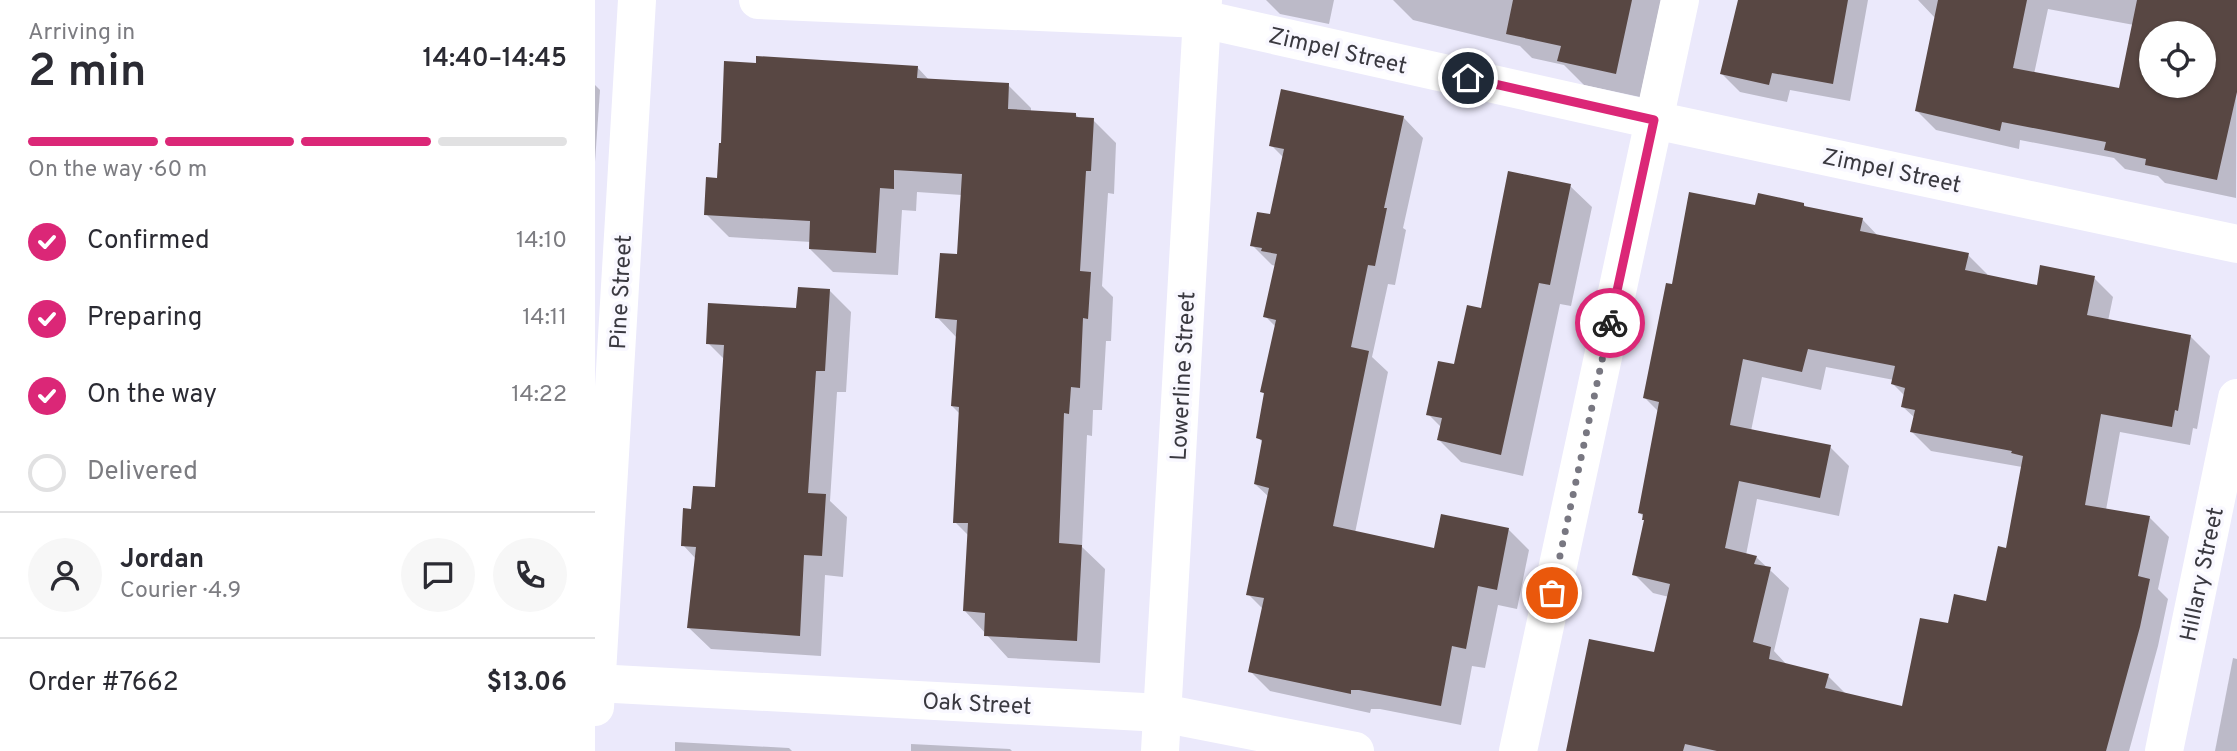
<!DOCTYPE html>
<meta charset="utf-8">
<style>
body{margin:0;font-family:Overpass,sans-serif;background:#f7f7f7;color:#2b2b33;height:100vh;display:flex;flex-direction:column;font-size:26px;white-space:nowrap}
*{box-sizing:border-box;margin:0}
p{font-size:23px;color:#7c7c81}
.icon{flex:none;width:38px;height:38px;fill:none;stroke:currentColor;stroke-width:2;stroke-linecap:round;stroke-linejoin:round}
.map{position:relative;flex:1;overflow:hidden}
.sheet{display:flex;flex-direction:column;background:#fff;width:595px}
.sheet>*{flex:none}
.buttons{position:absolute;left:1544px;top:21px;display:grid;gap:14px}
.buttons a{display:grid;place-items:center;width:77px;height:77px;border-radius:50%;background:#fff;box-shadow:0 2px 5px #0004;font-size:35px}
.pin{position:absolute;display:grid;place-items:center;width:60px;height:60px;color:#fff;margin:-30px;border:4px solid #fff;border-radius:50%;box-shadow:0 2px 7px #0007}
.courier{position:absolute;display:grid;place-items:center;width:70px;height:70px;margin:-35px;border:5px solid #db2777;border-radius:50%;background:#fff;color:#222;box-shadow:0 2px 9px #0007}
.summary em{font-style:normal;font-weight:600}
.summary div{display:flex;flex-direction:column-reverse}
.summary{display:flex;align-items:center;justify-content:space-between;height:119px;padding:0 28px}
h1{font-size:46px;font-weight:600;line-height:52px}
.bar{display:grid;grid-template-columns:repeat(4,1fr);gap:10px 7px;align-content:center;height:84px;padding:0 28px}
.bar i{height:9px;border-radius:5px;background:#e1e1e2}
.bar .active{background:#db2777}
.bar p{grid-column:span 4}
.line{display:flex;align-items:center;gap:18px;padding:0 28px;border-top:2px solid #e1e1e2}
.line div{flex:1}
.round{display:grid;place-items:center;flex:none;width:74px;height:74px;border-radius:37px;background:#f7f7f7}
ol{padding:0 28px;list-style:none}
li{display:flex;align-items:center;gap:21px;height:77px}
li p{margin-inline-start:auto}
li .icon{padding:7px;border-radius:50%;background:#db2777;color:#fff;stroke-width:4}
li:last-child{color:#7c7c81}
li i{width:38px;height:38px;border:4px solid #e1e1e2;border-radius:50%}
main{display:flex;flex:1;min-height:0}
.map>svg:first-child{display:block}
.shadow{fill:#0003;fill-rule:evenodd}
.building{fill:#584743;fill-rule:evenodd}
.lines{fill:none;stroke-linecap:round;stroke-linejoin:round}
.street{stroke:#fff;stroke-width:38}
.done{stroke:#787781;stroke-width:7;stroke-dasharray:0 12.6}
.route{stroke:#db2777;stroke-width:9}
.labels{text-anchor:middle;stroke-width:7;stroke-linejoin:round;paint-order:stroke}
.street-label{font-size:23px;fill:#3a3940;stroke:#f9f8ff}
</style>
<main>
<section class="sheet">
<div class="summary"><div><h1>2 min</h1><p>Arriving in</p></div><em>14:40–14:45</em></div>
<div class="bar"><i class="active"></i><i class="active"></i><i class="active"></i><i></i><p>On the way · 60 m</p></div>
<ol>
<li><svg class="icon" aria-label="check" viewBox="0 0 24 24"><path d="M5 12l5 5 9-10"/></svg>Confirmed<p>14:10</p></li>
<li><svg class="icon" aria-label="check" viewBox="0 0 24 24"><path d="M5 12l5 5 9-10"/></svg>Preparing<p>14:11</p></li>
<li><svg class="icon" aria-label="check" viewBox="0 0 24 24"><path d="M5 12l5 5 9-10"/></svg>On the way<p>14:22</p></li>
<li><i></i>Delivered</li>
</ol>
<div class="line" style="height:126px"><a class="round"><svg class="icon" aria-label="person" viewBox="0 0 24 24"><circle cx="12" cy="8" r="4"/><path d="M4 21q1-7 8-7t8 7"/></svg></a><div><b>Jordan</b><p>Courier · 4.9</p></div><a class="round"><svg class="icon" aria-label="chat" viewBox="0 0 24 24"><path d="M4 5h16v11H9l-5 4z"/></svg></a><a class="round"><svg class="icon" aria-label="phone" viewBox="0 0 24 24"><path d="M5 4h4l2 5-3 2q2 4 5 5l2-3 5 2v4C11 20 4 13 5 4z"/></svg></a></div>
<div class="line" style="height:91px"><div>Order #7662</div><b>$13.06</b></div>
</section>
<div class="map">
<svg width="1642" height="751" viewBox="0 0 1642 751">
<rect width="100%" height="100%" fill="#ebe9fb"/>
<!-- shadow -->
<g class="shadow">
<path d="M 671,0 L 739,0 L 734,24 L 685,14 Z"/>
<path d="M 798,0 L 1066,0 L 1045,97 L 989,85 L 969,65 L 937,58 L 925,46 L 818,20 Z"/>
<path d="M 1145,0 L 1273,0 L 1255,101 L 1195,90 L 1192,102 L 1145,92 L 1127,74 Z"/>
<path d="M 1323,0 L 1642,0 L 1641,198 L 1570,183 L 1563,176 L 1530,169 L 1519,158 L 1425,140 L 1424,149 L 1341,130 L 1322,111 L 1341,19 ZM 1453,9 L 1539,25 L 1525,90 L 1439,74 ZM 1556,33 L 1608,33 L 1608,86 L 1556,86 Z"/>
<path d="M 322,67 L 335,81 L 413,85 L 436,108 L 436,112 L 480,114 L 485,119 L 498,120 L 521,143 L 519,194 L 513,193 L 507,286 L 518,297 L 516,341 L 511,341 L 507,410 L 498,410 L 497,436 L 492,435 L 487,547 L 510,569 L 505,663 L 413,658 L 370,611 L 374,536 L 360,522 L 365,414 L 357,406 L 362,338 L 342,317 L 364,256 L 367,195 L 322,192 L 321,211 L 307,210 L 303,275 L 238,272 L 215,249 L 216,242 L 134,237 L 111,214 L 123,180 Z"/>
<path d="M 0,85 L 5,90 L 0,162 Z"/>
<path d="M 808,117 L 828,138 L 808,228 L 811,230 L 800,285 L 793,284 L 777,357 L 793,372 L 760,533 L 840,550 L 847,516 L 914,530 L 934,550 L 922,609 L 903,605 L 890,668 L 877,666 L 866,725 L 785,709 L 776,709 L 775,713 L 675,691 L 655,671 L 668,609 L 653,594 L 674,497 L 660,484 L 668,443 L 663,437 L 671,395 L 667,392 L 681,327 L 670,316 L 681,266 L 677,265 L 657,245 L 676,216 L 689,158 L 676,145 Z"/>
<path d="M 975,186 L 997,207 L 976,306 L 965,304 L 928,476 L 866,462 L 844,440 L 847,428 L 833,414 L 860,366 L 887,310 Z"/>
<path d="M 1208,204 L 1212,208 L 1267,219 L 1284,237 L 1373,255 L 1392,274 L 1392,276 L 1443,287 L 1499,278 L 1518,297 L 1513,321 L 1596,337 L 1615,356 L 1602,429 L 1598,428 L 1595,445 L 1525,432 L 1511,510 L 1555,518 L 1574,537 L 1563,589 L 1573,599 L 1563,646 L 1534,751 L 977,751 L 1060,654 L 1074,597 L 1058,593 L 1039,574 L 1050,518 L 1044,512 L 1064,412 L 1050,398 L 1078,286 L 1161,208 ZM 1231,367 L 1299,380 L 1298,384 L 1310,396 L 1308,407 L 1320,418 L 1317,432 L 1336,451 L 1427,467 L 1413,550 L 1392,603 L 1355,625 L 1308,708 L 1252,695 L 1233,676 L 1192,665 L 1179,651 L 1194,588 L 1161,557 L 1151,555 L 1162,499 L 1244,516 L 1254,466 L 1235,447 L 1156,431 L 1167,377 L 1226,390 Z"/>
<path d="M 234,290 L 256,312 L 251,392 L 242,392 L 235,501 L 252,517 L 248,577 L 230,575 L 226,656 L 116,649 L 94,628 L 101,559 L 88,545 L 98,511 L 122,489 L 130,360 L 113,343 L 203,309 Z"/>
<path d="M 1638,658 L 1642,659 L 1642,751 L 1620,751 Z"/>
<path d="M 80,742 L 194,748 L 197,751 L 80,751 Z"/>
<path d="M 316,744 L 415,749 L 417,751 L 316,751 Z"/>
</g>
<!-- building -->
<g class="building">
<path d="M 918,0 L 1037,0 L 1021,74 L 962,61 L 966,46 L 911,34 Z"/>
<path d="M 1143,0 L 1253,0 L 1238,84 L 1177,73 L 1174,85 L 1125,74 Z"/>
<path d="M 1343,0 L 1432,0 L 1418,68 L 1524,88 L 1542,0 L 1642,0 L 1642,92 L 1622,180 L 1550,165 L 1551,159 L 1509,150 L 1511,142 L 1407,122 L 1405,131 L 1320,111 ZM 1556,33 L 1608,33 L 1608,86 L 1556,86 Z"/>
<path d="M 161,56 L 323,66 L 322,78 L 414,83 L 413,109 L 481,113 L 481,117 L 499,118 L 496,171 L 491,171 L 485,271 L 496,272 L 493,319 L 488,318 L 485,388 L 476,387 L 474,414 L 469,413 L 464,543 L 487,545 L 482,641 L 389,636 L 390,613 L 368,611 L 373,523 L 358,523 L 364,407 L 356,406 L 362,320 L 340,318 L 345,253 L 362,254 L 367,174 L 299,170 L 299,189 L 285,188 L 281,253 L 214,249 L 215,221 L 109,215 L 111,177 L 122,178 L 124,143 L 126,143 L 129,61 L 161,63 Z"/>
<path d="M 686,89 L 809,116 L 789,208 L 792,208 L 780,266 L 773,265 L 756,347 L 774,351 L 738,526 L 839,548 L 846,514 L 914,528 L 902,590 L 883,586 L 871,649 L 857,646 L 846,706 L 764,690 L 756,690 L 756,694 L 653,672 L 669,598 L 651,595 L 674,488 L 659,484 L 667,440 L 661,438 L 669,393 L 665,392 L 681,320 L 668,317 L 682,254 L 666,251 L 667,248 L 655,246 L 662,212 L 675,214 L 689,149 L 674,146 Z"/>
<path d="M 913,171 L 976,184 L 955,285 L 944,283 L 906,455 L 842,440 L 847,418 L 831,415 L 843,361 L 859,364 L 872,305 L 886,308 Z"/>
<path d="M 1094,192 L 1160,205 L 1163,193 L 1209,203 L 1209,206 L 1268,218 L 1265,231 L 1374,253 L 1370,270 L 1442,285 L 1445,265 L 1500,276 L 1492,315 L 1596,335 L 1583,411 L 1580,410 L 1577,427 L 1506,414 L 1490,505 L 1555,516 L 1543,576 L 1555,579 L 1545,627 L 1511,751 L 1122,751 L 1090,744 L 1088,751 L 971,751 L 994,639 L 1059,652 L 1075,584 L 1037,575 L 1049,520 L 1047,520 L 1048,514 L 1043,513 L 1064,402 L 1048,398 L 1071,283 L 1077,284 ZM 1213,349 L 1300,366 L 1296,384 L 1310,388 L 1306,407 L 1320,410 L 1315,432 L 1417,451 L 1416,453 L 1428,456 L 1411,548 L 1403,546 L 1391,601 L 1359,594 L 1353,623 L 1325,618 L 1307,706 L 1230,688 L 1234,674 L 1174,659 L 1176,647 L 1158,642 L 1176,567 L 1159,564 L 1162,556 L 1130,548 L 1144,481 L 1225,498 L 1236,445 L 1135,425 L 1148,359 L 1207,372 Z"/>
<path d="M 203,287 L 235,289 L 230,371 L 221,371 L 213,493 L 231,494 L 227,556 L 209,555 L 205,636 L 92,628 L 101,547 L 86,546 L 88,508 L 96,509 L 98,486 L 120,487 L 129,345 L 111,344 L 113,303 L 201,308 Z"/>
</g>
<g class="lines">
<!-- street -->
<g class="street">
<path d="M 163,0 L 607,19 L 1059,120 L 1642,244"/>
<path d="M 0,683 L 567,713 L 760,751"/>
<path d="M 0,707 L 42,0"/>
<path d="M 565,751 L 608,0"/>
<path d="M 923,751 L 1085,0"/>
<path d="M 1569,751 L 1642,398"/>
</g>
</g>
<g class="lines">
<!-- done -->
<path class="done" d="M 957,593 L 1015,323"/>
<!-- route -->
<path class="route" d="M 873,78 L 1059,120 L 1015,323"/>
</g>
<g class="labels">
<!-- street labels -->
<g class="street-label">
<text transform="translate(743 50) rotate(13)" y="8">Zimpel Street</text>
<text transform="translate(1297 170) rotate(12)" y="8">Zimpel Street</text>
<text transform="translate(25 292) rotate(-87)" y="8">Pine Street</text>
<text transform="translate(587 376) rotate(-87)" y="8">Lowerline Street</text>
<text transform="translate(1606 574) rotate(-78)" y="8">Hillary Street</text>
<text transform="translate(382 703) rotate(3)" y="8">Oak Street</text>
</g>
</g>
</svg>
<div class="buttons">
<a><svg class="icon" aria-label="locate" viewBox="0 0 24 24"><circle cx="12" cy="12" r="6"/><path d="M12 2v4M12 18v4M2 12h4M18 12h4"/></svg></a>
</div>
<div class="pin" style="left:957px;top:593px;background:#ea580c"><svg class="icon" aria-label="bag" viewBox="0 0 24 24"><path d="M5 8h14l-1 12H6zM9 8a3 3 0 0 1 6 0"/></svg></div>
<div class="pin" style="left:873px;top:78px;background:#1f2937"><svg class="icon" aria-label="home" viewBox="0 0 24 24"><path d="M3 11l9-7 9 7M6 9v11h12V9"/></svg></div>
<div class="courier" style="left:1015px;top:323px"><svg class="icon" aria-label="bike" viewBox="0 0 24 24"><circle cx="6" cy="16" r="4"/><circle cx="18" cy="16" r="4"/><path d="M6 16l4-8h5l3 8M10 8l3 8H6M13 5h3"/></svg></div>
</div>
</main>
